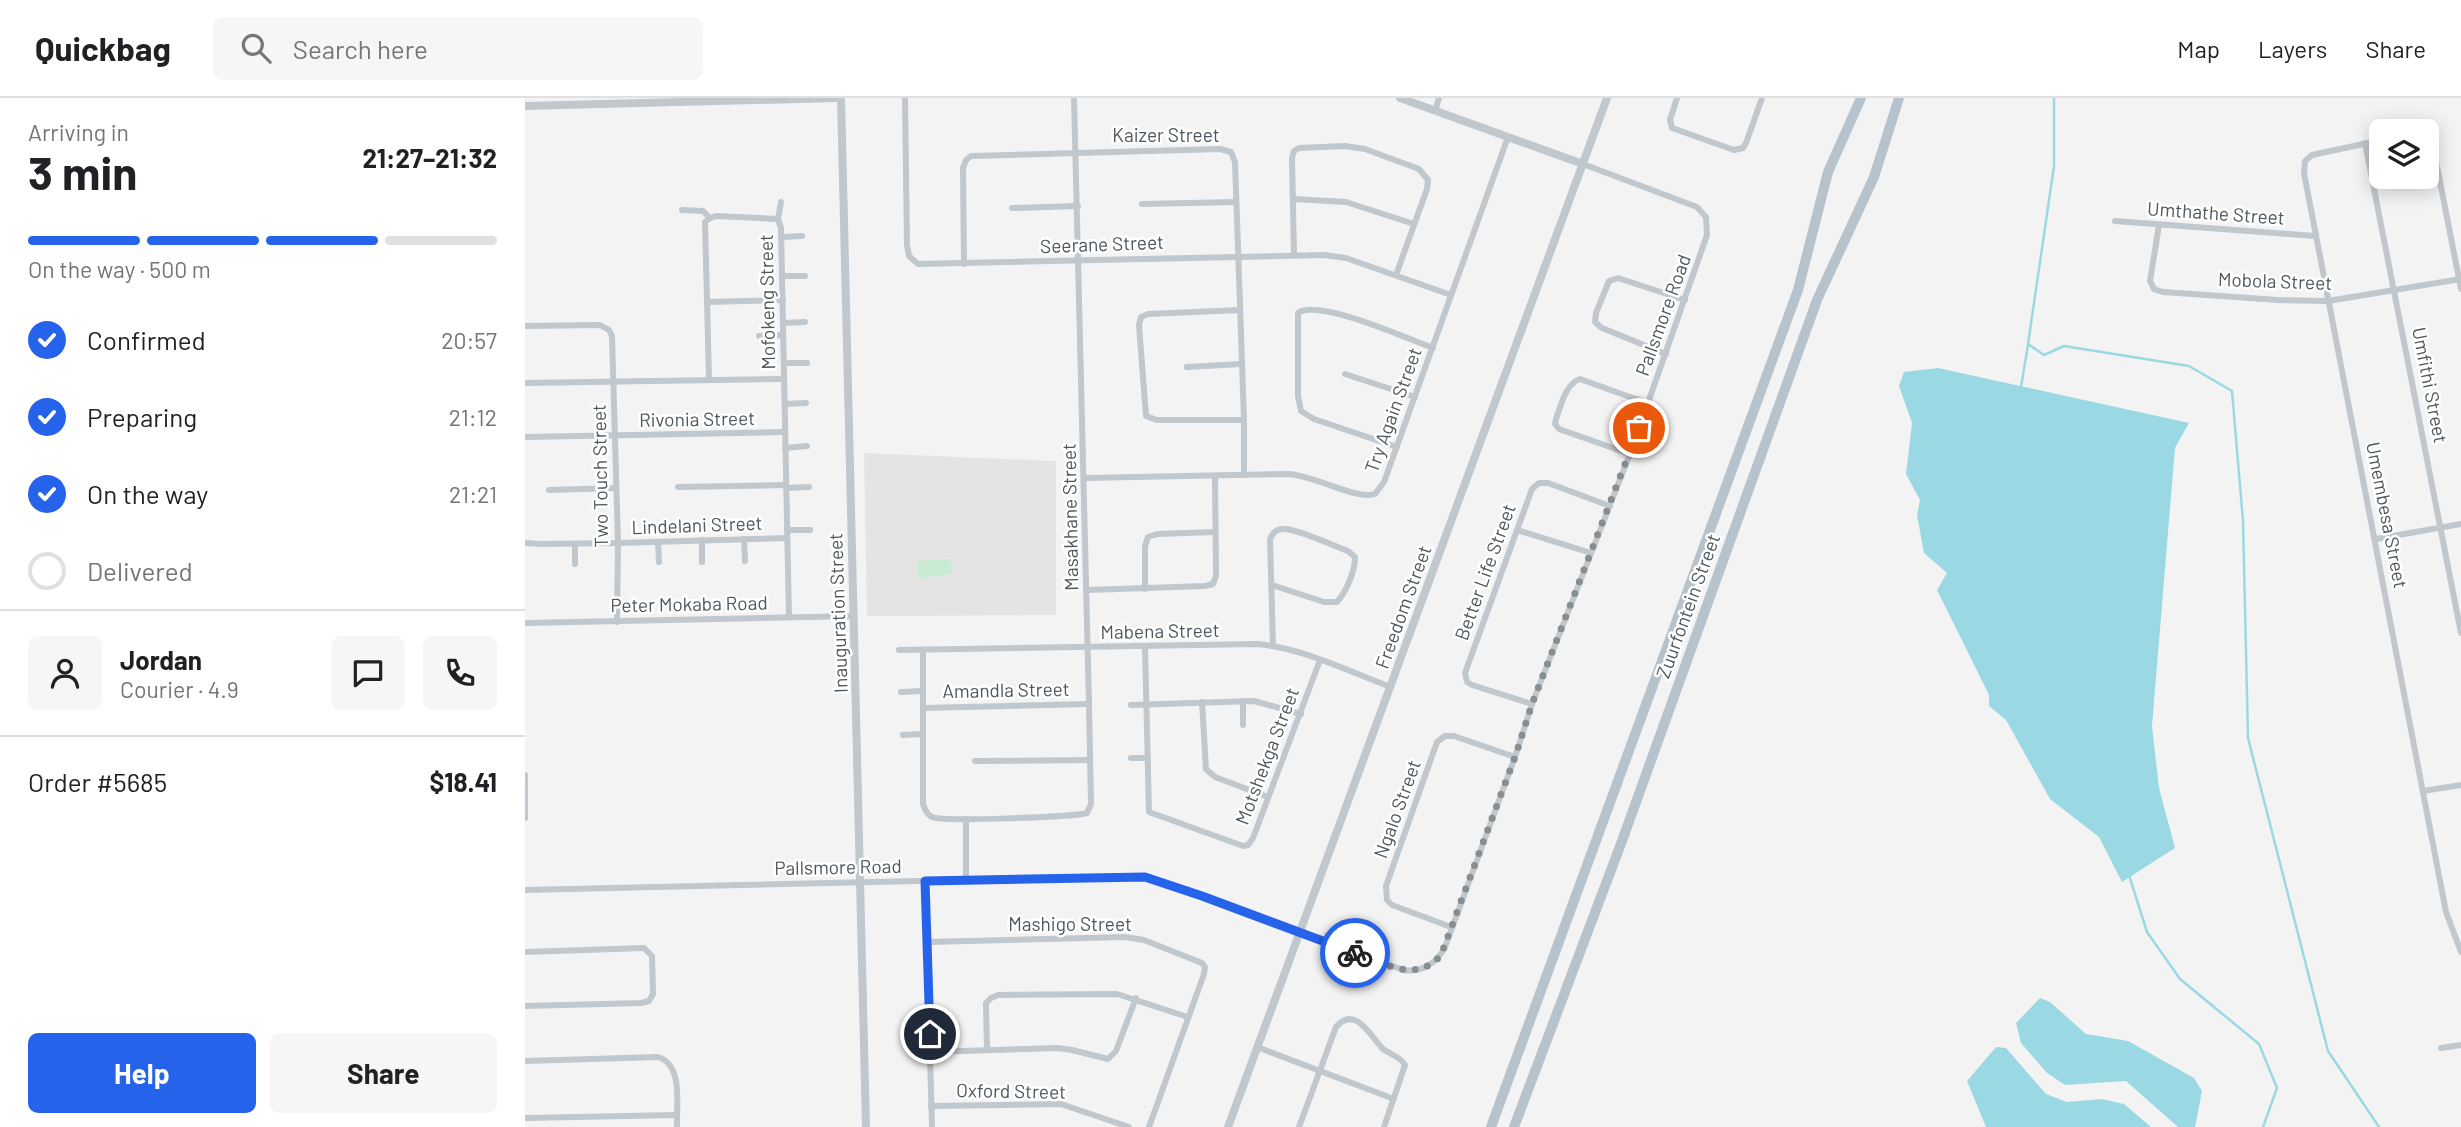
<!DOCTYPE html>
<meta charset="utf-8">
<style>
body{margin:0;font-family:Barlow,sans-serif;background:#f6f6f6;color:#202124;height:100vh;display:flex;flex-direction:column;font-size:26px;white-space:nowrap}
*{box-sizing:border-box;margin:0}
p{font-size:23px;color:#757577}
.icon{flex:none;width:38px;height:38px;fill:none;stroke:currentColor;stroke-width:2;stroke-linecap:round;stroke-linejoin:round}
.map{position:relative;flex:1;overflow:hidden}
.sheet{display:flex;flex-direction:column;background:#fff;width:525px}
.sheet>*{flex:none}
.buttons{position:absolute;left:1844px;top:21px;display:grid;gap:14px}
.buttons a{display:grid;place-items:center;width:70px;height:70px;border-radius:10px;background:#fff;box-shadow:0 4px 18px #0003;font-size:35px}
.pin{position:absolute;display:grid;place-items:center;width:60px;height:60px;color:#fff;margin:-30px;border:4px solid #fff;border-radius:50%;box-shadow:0 2px 7px #0007}
.courier{position:absolute;display:grid;place-items:center;width:70px;height:70px;margin:-35px;border:5px solid #2563eb;border-radius:50%;background:#fff;color:#222;box-shadow:0 2px 9px #0007}
.overview em{font-style:normal;font-weight:700}
.overview div{display:flex;flex-direction:column-reverse}
.overview{display:flex;align-items:center;justify-content:space-between;height:119px;padding:0 28px}
h1{font-size:46px;font-weight:700;line-height:52px}
.bar{display:grid;grid-template-columns:repeat(4,1fr);gap:10px 7px;align-content:center;height:84px;padding:0 28px}
.bar i{height:9px;border-radius:5px;background:#e0e0e0}
.bar .current{background:#2563eb}
.bar p{grid-column:span 4}
.line{display:flex;align-items:center;gap:18px;padding:0 28px;border-top:2px solid #e0e0e0}
.line div{flex:1}
.round{display:grid;place-items:center;flex:none;width:74px;height:74px;border-radius:10px;background:#f6f6f6}
ol{padding:0 28px;list-style:none}
li{display:flex;align-items:center;gap:21px;height:77px}
li p{margin-inline-start:auto}
li .icon{padding:7px;border-radius:50%;background:#2563eb;color:#fff;stroke-width:4}
li:last-child{color:#757577}
li i{width:38px;height:38px;border:4px solid #e0e0e0;border-radius:50%}
.action{display:flex;gap:14px;margin-top:auto;padding:14px 28px}
.action a{flex:1;height:80px;border-radius:10px;background:#2563eb;color:#fff;font-size:28px;font-weight:700;line-height:80px;text-align:center}
.action a+a{background:#f6f6f6;color:#202124}
header{display:flex;align-items:center;gap:42px;box-sizing:border-box;height:98px;padding:0 35px;background:#fff;border-bottom:2px solid #e0e0e0}
header strong{font-size:33px}
nav{display:flex;gap:38px;margin-inline-start:auto;font-size:24px}
.search{width:490px;height:63px;background:#f6f6f6;display:flex;align-items:center;gap:18px;box-sizing:border-box;padding:0 24px;border-radius:10px;color:#757577;font-size:26px}
main{display:flex;flex:1;min-height:0}
.map>svg:first-child{display:block}
.education{fill:#e5e4e4}
.green{fill:#c8ebd3}
.water{fill:#9ad9e3}
.lines{fill:none;stroke-linecap:round;stroke-linejoin:round}
.stream{stroke:#9ad9e3;stroke-width:2.5}
.minor{stroke:#c0c7cd;stroke-width:6}
.tertiary{stroke:#c0c7cd;stroke-width:8}
.primary{stroke:#b6c3cd;stroke-width:10}
.done{stroke:#878e92;stroke-width:7;stroke-dasharray:0 12.6}
.route{stroke:#2563eb;stroke-width:9}
.labels{text-anchor:middle;stroke-width:5;stroke-linejoin:round;paint-order:stroke}
.street-label{font-size:19px;fill:#4c575e;stroke:#fff}
</style>
<header>
<strong>Quickbag</strong>
<div class="search"><svg class="icon" aria-label="search" viewBox="0 0 24 24"><circle cx="10" cy="10" r="6"/><path d="M15 15l6 6"/></svg>Search here</div>
<nav><a>Map</a><a>Layers</a><a>Share</a></nav>
</header>
<main>
<section class="sheet">
<div class="overview"><div><h1>3 min</h1><p>Arriving in</p></div><em>21:27–21:32</em></div>
<div class="bar"><i class="current"></i><i class="current"></i><i class="current"></i><i></i><p>On the way · 500 m</p></div>
<ol>
<li><svg class="icon" aria-label="check" viewBox="0 0 24 24"><path d="M5 12l5 5 9-10"/></svg>Confirmed<p>20:57</p></li>
<li><svg class="icon" aria-label="check" viewBox="0 0 24 24"><path d="M5 12l5 5 9-10"/></svg>Preparing<p>21:12</p></li>
<li><svg class="icon" aria-label="check" viewBox="0 0 24 24"><path d="M5 12l5 5 9-10"/></svg>On the way<p>21:21</p></li>
<li><i></i>Delivered</li>
</ol>
<div class="line" style="height:126px"><a class="round"><svg class="icon" aria-label="person" viewBox="0 0 24 24"><circle cx="12" cy="8" r="4"/><path d="M4 21q1-7 8-7t8 7"/></svg></a><div><b>Jordan</b><p>Courier · 4.9</p></div><a class="round"><svg class="icon" aria-label="chat" viewBox="0 0 24 24"><path d="M4 5h16v11H9l-5 4z"/></svg></a><a class="round"><svg class="icon" aria-label="phone" viewBox="0 0 24 24"><path d="M5 4h4l2 5-3 2q2 4 5 5l2-3 5 2v4C11 20 4 13 5 4z"/></svg></a></div>
<div class="line" style="height:91px"><div>Order #5685</div><b>$18.41</b></div>
<div class="action"><a>Help</a><a>Share</a></div>
</section>
<div class="map">
<svg width="1936" height="1029" viewBox="0 0 1936 1029">
<rect width="100%" height="100%" fill="#f4f3f3"/>
<!-- education -->
<path class="education" d="M 339,355 L 531,363 L 531,517 L 342,518 Z"/>
<!-- green -->
<path class="green" d="M 426,461 L 427,476 L 393,480 L 392,463 Z"/>
<!-- water -->
<g class="water">
<path d="M 1413,270 L 1664,325 L 1650,350 L 1627,628 L 1634,690 L 1650,750 L 1597,784 L 1574,739 L 1525,701 L 1481,622 L 1464,608 L 1464,597 L 1412,492 L 1422,475 L 1399,455 L 1392,417 L 1395,402 L 1381,376 L 1387,325 L 1374,288 L 1379,274 Z"/>
<path d="M 1515,900 L 1525,904 L 1561,936 L 1603,943 L 1669,980 L 1677,993 L 1670,1029 L 1653,1029 L 1601,983 L 1540,987 L 1522,975 L 1496,945 L 1491,925 Z"/>
<path d="M 1471,949 L 1481,950 L 1521,996 L 1542,1004 L 1577,1001 L 1599,1006 L 1626,1029 L 1461,1029 L 1442,983 Z"/>
</g>
<g class="lines">
<!-- stream -->
<g class="stream">
<path d="M 1529,0 L 1529,68 L 1503,246 L 1519,257 L 1539,248 L 1664,268 L 1707,293 L 1718,423 L 1723,640 L 1803,953 L 1854,1029"/>
<path d="M 1496,289 L 1503,247"/>
<path d="M 1604,777 L 1622,834 L 1655,881 L 1734,946 L 1752,990 L 1738,1029"/>
</g>
<!-- minor -->
<g class="minor">
<path d="M 380,0 L 382,147 L 384,158 L 393,166 L 799,157 L 821,160 L 926,197"/>
<path d="M 1152,0 L 1145,22 L 1147,30 L 1209,52 L 1218,50 L 1221,45 L 1237,0"/>
<path d="M 910,13 L 914,0"/>
<path d="M 1902,39 L 1909,53 L 1936,191"/>
<path d="M 1857,42 L 1787,57 L 1780,63 L 1779,75 L 1921,814 L 1936,854"/>
<path d="M 1840,45 L 1936,535"/>
<path d="M 769,101 L 821,104 L 889,126"/>
<path d="M 256,104 L 253,121 L 256,130 L 264,519"/>
<path d="M 617,106 L 711,104"/>
<path d="M 487,110 L 553,108"/>
<path d="M 157,112 L 178,113 L 185,120"/>
<path d="M 1590,123 L 1790,138"/>
<path d="M 1634,127 L 1625,183 L 1629,191 L 1638,194 L 1753,202 L 1803,203 L 1936,181"/>
<path d="M 257,139 L 277,138"/>
<path d="M 769,157 L 767,60 L 769,53 L 774,50 L 820,48 L 840,51 L 894,71 L 903,82 L 902,91 L 871,177"/>
<path d="M 439,166 L 438,70 L 441,62 L 446,58 L 695,51 L 706,54 L 710,64 L 719,322 L 719,377"/>
<path d="M 257,178 L 280,178"/>
<path d="M 182,204 L 258,202"/>
<path d="M 715,212 L 623,216 L 616,219 L 614,227 L 621,318 L 632,322 L 719,322"/>
<path d="M 258,225 L 280,224"/>
<path d="M 0,228 L 75,227 L 84,232 L 87,238 L 93,445 L 92,524"/>
<path d="M 234,238 L 258,237"/>
<path d="M 1141,256 L 1077,230 L 1070,224 L 1071,215 L 1084,183 L 1093,180 L 1160,202"/>
<path d="M 259,265 L 282,265"/>
<path d="M 662,269 L 716,266"/>
<path d="M 820,276 L 890,299"/>
<path d="M 184,281 L 180,124 L 185,120 L 191,118 L 253,121"/>
<path d="M 0,285 L 259,281"/>
<path d="M 260,306 L 281,305"/>
<path d="M 0,339 L 260,334"/>
<path d="M 872,349 L 789,321 L 776,313 L 773,298 L 773,215 C 793,200 883,241 908,250"/>
<path d="M 260,350 L 282,348"/>
<path d="M 1105,356 L 1034,331 L 1030,326 L 1031,321 C 1036,308 1040,286 1055,281 L 1122,305"/>
<path d="M 560,380 L 763,376 C 789,377 830,402 850,396 L 859,384 L 983,39"/>
<path d="M 153,389 L 261,387"/>
<path d="M 261,390 L 284,389"/>
<path d="M 24,392 L 91,390"/>
<path d="M 262,432 L 285,432"/>
<path d="M 992,432 L 1066,455"/>
<path d="M 219,441 L 220,463"/>
<path d="M 1851,441 L 1936,426"/>
<path d="M 177,442 L 177,464"/>
<path d="M 133,444 L 134,464"/>
<path d="M 0,445 L 16,446 L 93,445 L 262,440"/>
<path d="M 50,466 L 50,446"/>
<path d="M 747,487 L 799,504 L 812,504 C 821,494 830,474 830,459 L 823,453 C 809,448 771,430 758,431 C 751,431 748,435 745,441 L 748,548"/>
<path d="M 620,491 L 620,448 L 623,439 L 632,436 L 690,434"/>
<path d="M 562,492 L 680,488 L 688,486 L 691,478 L 690,378"/>
<path d="M 0,525 L 329,518"/>
<path d="M 620,549 L 624,714 L 718,748 L 723,747 L 728,740 L 795,562"/>
<path d="M 374,552 L 732,546 C 778,550 822,573 866,589"/>
<path d="M 398,552 L 398,706 C 400,711 401,716 407,719 C 417,724 547,719 562,715 L 566,706 L 564,606 L 549,0"/>
<path d="M 376,594 L 397,593"/>
<path d="M 718,603 L 718,627"/>
<path d="M 677,604 L 681,671 L 690,679 L 743,699"/>
<path d="M 1007,606 L 947,587 L 942,584 L 940,575 L 1007,391 L 1014,385 L 1023,385 L 1085,408"/>
<path d="M 606,607 L 729,603 L 776,616"/>
<path d="M 398,610 L 564,606"/>
<path d="M 378,637 L 397,636"/>
<path d="M 606,660 L 622,660"/>
<path d="M 450,663 L 565,662"/>
<path d="M 0,677 L 0,720"/>
<path d="M 1898,693 L 1936,687"/>
<path d="M 441,721 L 441,782"/>
<path d="M 400,783 L 407,1029"/>
<path d="M 0,792 L 610,778 L 628,781 L 653,789 L 878,872 C 896,875 912,865 920,849 L 990,659 L 1007,606 L 1105,356 L 1182,137 L 1181,119 L 1172,109 L 1058,66"/>
<path d="M 926,829 L 867,807 L 862,802 L 861,788 L 912,644 L 920,638 L 929,638 L 990,659"/>
<path d="M 402,844 L 600,839 L 619,842 L 677,865 L 680,869 L 679,876 L 624,1029"/>
<path d="M 0,854 L 119,850 L 127,858 L 128,896 L 124,903 L 116,905 L 0,908"/>
<path d="M 732,949 L 869,1001"/>
<path d="M 1916,950 L 1936,947"/>
<path d="M 462,952 L 461,905 L 466,900 L 473,897 L 592,896 L 663,919"/>
<path d="M 405,954 L 532,950 L 547,952 L 583,961 L 591,953 L 611,900"/>
<path d="M 0,963 L 133,959 C 159,967 151,1008 152,1029"/>
<path d="M 406,1008 L 536,1006 L 604,1029"/>
<path d="M 0,1020 L 151,1017"/>
<path d="M 774,1029 L 811,929 C 830,906 846,939 858,951 C 866,957 875,958 880,967 L 859,1029"/>
</g>
<!-- tertiary -->
<g class="tertiary">
<path d="M 316,0 L 341,1029"/>
<path d="M 875,0 L 1058,66"/>
<path d="M 0,8 L 311,0"/>
<path d="M 703,1029 L 1082,0"/>
</g>
<!-- primary -->
<g class="primary">
<path d="M 966,1029 L 1273,192 L 1303,74 L 1336,0"/>
<path d="M 989,1029 L 1097,743 L 1292,202 L 1349,79 L 1374,0"/>
</g>
</g>
<g class="lines">
<!-- done -->
<path class="done" d="M 830,855 C 858,865 892,886 916,857 L 990,659 L 1007,606 L 1114,330"/>
<!-- route -->
<path class="route" d="M 405,936 L 400,783 L 620,779 L 677,798 L 830,855"/>
</g>
<g class="labels">
<!-- street labels -->
<g class="street-label">
<text x="641" y="44">Kaizer Street</text>
<text transform="translate(1691 115) rotate(4)" y="7">Umthathe Street</text>
<text transform="translate(577 146) rotate(-2)" y="7">Seerane Street</text>
<text transform="translate(1750 183) rotate(2)" y="7">Mobola Street</text>
<text transform="translate(242 204) rotate(-91)" y="7">Mofokeng Street</text>
<text transform="translate(1138 217) rotate(-70)" y="7">Pallsmore Road</text>
<text transform="translate(1905 287) rotate(79)" y="7">Umfithi Street</text>
<text transform="translate(868 312) rotate(-70)" y="7">Try Again Street</text>
<text transform="translate(172 321) rotate(-1)" y="7">Rivonia Street</text>
<text transform="translate(75 378) rotate(-91)" y="7">Two Touch Street</text>
<text transform="translate(1862 417) rotate(79)" y="7">Umembesa Street</text>
<text transform="translate(545 419) rotate(-91)" y="7">Masakhane Street</text>
<text transform="translate(172 427) rotate(-2)" y="7">Lindelani Street</text>
<text transform="translate(960 474) rotate(-70)" y="7">Better Life Street</text>
<text transform="translate(164 506) rotate(-1)" y="7">Peter Mokaba Road</text>
<text transform="translate(1163 508) rotate(-70)" y="7">Zuurfontein Street</text>
<text transform="translate(878 509) rotate(-70)" y="7">Freedom Street</text>
<text transform="translate(313 515) rotate(-92)" y="7">Inauguration Street</text>
<text transform="translate(635 533) rotate(-1)" y="7">Mabena Street</text>
<text transform="translate(481 592) rotate(-1)" y="7">Amandla Street</text>
<text transform="translate(742 658) rotate(-69)" y="7">Motshekga Street</text>
<text transform="translate(872 711) rotate(-70)" y="7">Ngalo Street</text>
<text transform="translate(313 769) rotate(-1)" y="7">Pallsmore Road</text>
<text x="545" y="833">Mashigo Street</text>
<text transform="translate(486 993) rotate(1)" y="7">Oxford Street</text>
</g>
</g>
</svg>
<div class="buttons">
<a><svg class="icon" aria-label="layers" viewBox="0 0 24 24"><path d="M12 4l9 5-9 5-9-5zM3 14l9 5 9-5"/></svg></a>
</div>
<div class="pin" style="left:1114px;top:330px;background:#ea580c"><svg class="icon" aria-label="bag" viewBox="0 0 24 24"><path d="M5 8h14l-1 12H6zM9 8a3 3 0 0 1 6 0"/></svg></div>
<div class="pin" style="left:405px;top:936px;background:#1f2937"><svg class="icon" aria-label="home" viewBox="0 0 24 24"><path d="M3 11l9-7 9 7M6 9v11h12V9"/></svg></div>
<div class="courier" style="left:830px;top:855px"><svg class="icon" aria-label="bike" viewBox="0 0 24 24"><circle cx="6" cy="16" r="4"/><circle cx="18" cy="16" r="4"/><path d="M6 16l4-8h5l3 8M10 8l3 8H6M13 5h3"/></svg></div>
</div>
</main>
